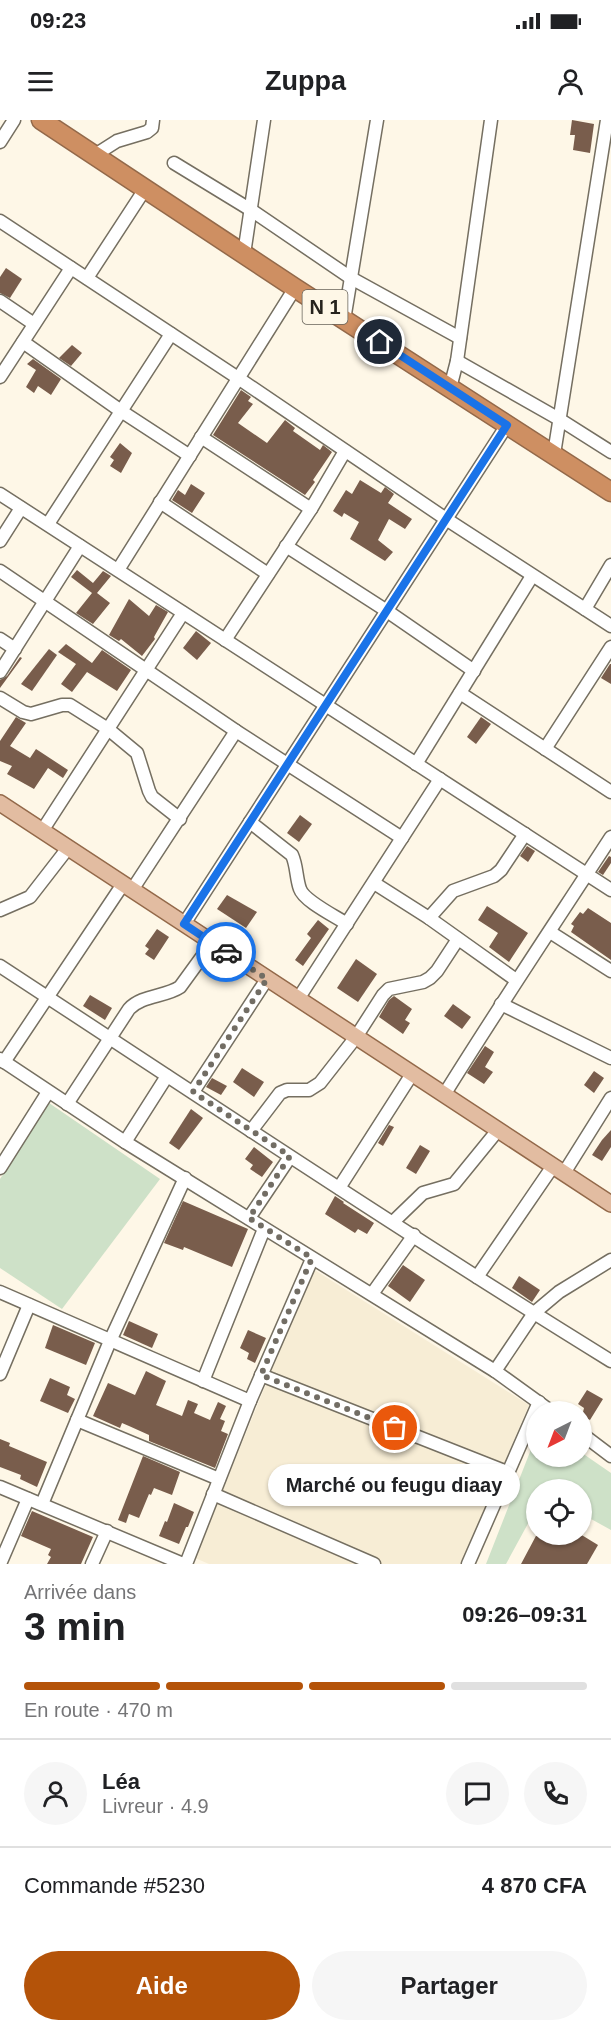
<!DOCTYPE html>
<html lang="fr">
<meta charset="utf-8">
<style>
body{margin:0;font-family:Helvetica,sans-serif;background:#f6f6f6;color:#202124;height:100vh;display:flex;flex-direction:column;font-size:22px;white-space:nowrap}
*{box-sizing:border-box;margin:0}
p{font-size:20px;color:#757577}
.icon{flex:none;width:33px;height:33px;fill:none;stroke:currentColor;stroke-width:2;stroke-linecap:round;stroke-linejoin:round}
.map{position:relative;height:1444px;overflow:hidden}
.side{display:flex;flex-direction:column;background:#fff;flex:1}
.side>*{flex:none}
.needle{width:39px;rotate:222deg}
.buttons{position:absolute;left:526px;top:1281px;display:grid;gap:12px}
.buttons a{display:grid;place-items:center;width:66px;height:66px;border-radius:50%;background:#fff;box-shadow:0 2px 4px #0004;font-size:30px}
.pin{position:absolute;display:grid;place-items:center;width:51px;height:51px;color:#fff;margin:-26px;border:3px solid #fff;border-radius:50%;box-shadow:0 2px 6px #0007}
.courier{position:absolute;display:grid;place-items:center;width:60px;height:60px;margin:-30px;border:4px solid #1a73e8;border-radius:50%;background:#fff;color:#222;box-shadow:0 2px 8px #0007}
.bubble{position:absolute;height:42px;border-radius:21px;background:#fff;box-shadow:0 2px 4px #0004;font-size:20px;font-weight:700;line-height:42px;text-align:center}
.overview em{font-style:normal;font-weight:700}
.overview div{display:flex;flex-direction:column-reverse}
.overview{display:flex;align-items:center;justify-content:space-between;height:102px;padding:0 24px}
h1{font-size:39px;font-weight:700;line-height:45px}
.bar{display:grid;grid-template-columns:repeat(4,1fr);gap:9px 6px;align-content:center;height:72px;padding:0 24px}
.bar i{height:8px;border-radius:4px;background:#e0e0e0}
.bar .selected{background:#b45309}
.bar p{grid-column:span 4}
.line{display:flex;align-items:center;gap:15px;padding:0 24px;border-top:2px solid #e0e0e0}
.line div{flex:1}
.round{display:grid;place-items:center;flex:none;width:63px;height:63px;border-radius:32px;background:#f6f6f6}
.primary-button{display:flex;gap:12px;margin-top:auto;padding:12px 24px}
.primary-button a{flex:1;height:69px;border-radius:36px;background:#b45309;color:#fff;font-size:24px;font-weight:700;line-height:69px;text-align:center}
.primary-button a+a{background:#f6f6f6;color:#202124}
.status{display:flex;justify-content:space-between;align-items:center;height:42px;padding:0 30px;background:#fff;direction:ltr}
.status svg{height:16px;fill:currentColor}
header{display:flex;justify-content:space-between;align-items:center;height:78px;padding:0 24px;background:#fff;font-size:27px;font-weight:700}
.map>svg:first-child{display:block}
.built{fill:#f7edd5}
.green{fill:#cee1c8}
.building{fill:#795d4c}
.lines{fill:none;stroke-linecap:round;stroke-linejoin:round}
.minor-casing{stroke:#756f61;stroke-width:15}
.major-casing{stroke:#93694a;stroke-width:18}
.highway-casing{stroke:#93694a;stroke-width:21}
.minor{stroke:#fff;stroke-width:12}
.major{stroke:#e2bca1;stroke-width:15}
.highway{stroke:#ce8f62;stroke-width:18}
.done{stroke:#726d64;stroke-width:6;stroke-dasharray:0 10.8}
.route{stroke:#1a73e8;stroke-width:8}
.labels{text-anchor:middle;stroke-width:6;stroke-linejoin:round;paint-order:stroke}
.shield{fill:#fef7e7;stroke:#67635a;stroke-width:1.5}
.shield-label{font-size:20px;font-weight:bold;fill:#26231d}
</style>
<div class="status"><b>09:23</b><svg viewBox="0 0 49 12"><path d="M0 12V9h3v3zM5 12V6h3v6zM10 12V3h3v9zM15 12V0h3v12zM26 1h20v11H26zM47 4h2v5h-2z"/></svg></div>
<header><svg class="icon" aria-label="menu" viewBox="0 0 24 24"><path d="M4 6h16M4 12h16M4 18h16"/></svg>Zuppa<svg class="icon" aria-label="person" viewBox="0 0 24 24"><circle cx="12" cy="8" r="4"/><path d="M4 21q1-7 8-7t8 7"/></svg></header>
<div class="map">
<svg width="611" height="1444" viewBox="0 0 611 1444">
<rect width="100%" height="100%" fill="#fef7e7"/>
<!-- built -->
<path class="built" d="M 313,1149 L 529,1285 L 461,1444 L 209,1444 L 195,1438 Z"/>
<!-- green -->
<g class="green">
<path d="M 49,983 L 160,1059 L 62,1189 L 0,1148 L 0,1059 Z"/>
<path d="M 537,1314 L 537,1336 L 582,1336 L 582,1333 L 611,1353 L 611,1410 L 582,1394 L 582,1370 L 537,1370 L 537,1387 L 506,1444 L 486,1444 Z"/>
</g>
<!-- building -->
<g class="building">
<path d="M 572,0 L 594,4 L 590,33 L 573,30 L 575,15 L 570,15 Z"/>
<path d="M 6,148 L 22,159 L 10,178 L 0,173 L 0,157 Z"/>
<path d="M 72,225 L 82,233 L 71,246 L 59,238 Z"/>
<path d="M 33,239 L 61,259 L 51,275 L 38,266 L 34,273 L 26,267 L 36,250 L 27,244 Z"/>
<path d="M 241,270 L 251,277 L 248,281 L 253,284 L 238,303 L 267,323 L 285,300 L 295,308 L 293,311 L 320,330 L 323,325 L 332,332 L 313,360 L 315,362 L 305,375 L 213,315 Z"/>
<path d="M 120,323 L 132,333 L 121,353 L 110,346 L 114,340 L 110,337 Z"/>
<path d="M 360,360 L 381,373 L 385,367 L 394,374 L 388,383 L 412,399 L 405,409 L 389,399 L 378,420 L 393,432 L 385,441 L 350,419 L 359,402 L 344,393 L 342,397 L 333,391 L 346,370 L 352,374 Z"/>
<path d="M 191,364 L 205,373 L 192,393 L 172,380 L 178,370 L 185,375 Z"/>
<path d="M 77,450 L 93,463 L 103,451 L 111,456 L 97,473 L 110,483 L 93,504 L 76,493 L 92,473 L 71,457 Z"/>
<path d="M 129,479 L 149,496 L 156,485 L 168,492 L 154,517 L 155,519 L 142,536 L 121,519 L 119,521 L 109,515 Z"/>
<path d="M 196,511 L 211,523 L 197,540 L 183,528 Z"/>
<path d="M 66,524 L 92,543 L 102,530 L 131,550 L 117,571 L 87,552 L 72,572 L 61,564 L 76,544 L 58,532 Z"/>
<path d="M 49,529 L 57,535 L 32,571 L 21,564 Z"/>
<path d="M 20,537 L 22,538 L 0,568 L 0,560 L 7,556 Z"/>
<path d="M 610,544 L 611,544 L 611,564 L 601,558 Z"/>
<path d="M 16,597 L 26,603 L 10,626 L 30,638 L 36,629 L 68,650 L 63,658 L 48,648 L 34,669 L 7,654 L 12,646 L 0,641 L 0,621 Z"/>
<path d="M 481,597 L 491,604 L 476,624 L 467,617 Z"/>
<path d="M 300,695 L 312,704 L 299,722 L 287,713 Z"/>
<path d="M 527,726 L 535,731 L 528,742 L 520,736 Z"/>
<path d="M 609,736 L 611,737 L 611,743 L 603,755 L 598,752 Z"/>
<path d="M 227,775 L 257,792 L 246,808 L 217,789 Z"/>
<path d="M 487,786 L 528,813 L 509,842 L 489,827 L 498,813 L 478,800 Z"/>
<path d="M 588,788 L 611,803 L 611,840 L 571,812 L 574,806 L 571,804 L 580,792 L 583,794 Z"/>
<path d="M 318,800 L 329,809 L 303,846 L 295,840 L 311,818 L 307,814 Z"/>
<path d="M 157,809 L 169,817 L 154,840 L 145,834 L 149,829 L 145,826 Z"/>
<path d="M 356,839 L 377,854 L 358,882 L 337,868 Z"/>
<path d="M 90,875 L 112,888 L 105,900 L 83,886 Z"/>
<path d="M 394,876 L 412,889 L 405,900 L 410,903 L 403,914 L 379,897 L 389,880 Z"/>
<path d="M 453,884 L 471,897 L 462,909 L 444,896 Z"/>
<path d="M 485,926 L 494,932 L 485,947 L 493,952 L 484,964 L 467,953 Z"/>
<path d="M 242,948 L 264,962 L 254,977 L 233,962 Z"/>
<path d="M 594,951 L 604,958 L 594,973 L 584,965 Z"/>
<path d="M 212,958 L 227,966 L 221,975 L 206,967 Z"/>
<path d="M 191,989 L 203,998 L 179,1030 L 169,1023 Z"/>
<path d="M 389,1005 L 394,1007 L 383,1026 L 378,1023 Z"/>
<path d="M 611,1010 L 611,1027 L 602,1041 L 592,1035 L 602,1020 Z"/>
<path d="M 420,1025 L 430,1031 L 416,1054 L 406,1048 Z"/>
<path d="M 254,1027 L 273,1042 L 262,1057 L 250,1049 L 253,1045 L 245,1039 Z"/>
<path d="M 335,1076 L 344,1082 L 343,1083 L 374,1103 L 367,1114 L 358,1109 L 355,1113 L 325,1094 Z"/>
<path d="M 183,1081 L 248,1109 L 232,1147 L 184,1127 L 183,1130 L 164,1123 Z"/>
<path d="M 403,1145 L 425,1160 L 410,1182 L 388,1166 Z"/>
<path d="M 519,1156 L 540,1170 L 532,1182 L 512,1168 Z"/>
<path d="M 129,1201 L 158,1214 L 152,1228 L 123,1215 Z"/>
<path d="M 53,1205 L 95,1223 L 86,1245 L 45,1228 Z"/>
<path d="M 248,1210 L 266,1218 L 255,1243 L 247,1239 L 249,1233 L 240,1228 Z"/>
<path d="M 146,1251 L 166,1261 L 156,1285 L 182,1296 L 188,1280 L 198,1284 L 194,1293 L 210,1300 L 218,1282 L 226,1286 L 220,1299 L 225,1301 L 221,1311 L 228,1314 L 215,1348 L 149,1321 L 149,1315 L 129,1306 L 122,1303 L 120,1308 L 93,1296 L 108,1263 L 135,1275 Z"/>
<path d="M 50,1258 L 70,1267 L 67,1275 L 75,1279 L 68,1293 L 40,1281 Z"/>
<path d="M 587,1270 L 603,1279 L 590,1300 L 582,1296 L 584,1288 L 578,1284 Z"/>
<path d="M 0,1319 L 10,1323 L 9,1326 L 47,1342 L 37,1367 L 20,1359 L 21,1355 L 0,1347 Z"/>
<path d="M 143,1336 L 180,1352 L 172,1375 L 154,1368 L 151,1375 L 149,1374 L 139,1398 L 129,1394 L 126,1403 L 118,1400 Z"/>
<path d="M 174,1383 L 194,1392 L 188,1407 L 186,1407 L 179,1424 L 159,1416 L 165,1401 L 167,1402 Z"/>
<path d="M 32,1391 L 93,1417 L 81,1444 L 47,1444 L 51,1437 L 48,1435 L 51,1429 L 21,1416 Z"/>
<path d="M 537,1414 L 580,1414 L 598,1425 L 587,1444 L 521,1444 Z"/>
</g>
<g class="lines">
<defs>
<g id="minor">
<path d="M 0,22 L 14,0"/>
<path d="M 95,35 L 117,21 L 147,12 L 152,8 L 153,0"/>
<path d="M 174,43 L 251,90 L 351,158 L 460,218"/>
<path d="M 0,101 L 238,258 L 446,399 L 611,506"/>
<path d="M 244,134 L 264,0"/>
<path d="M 87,158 L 145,69"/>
<path d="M 0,181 L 34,204"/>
<path d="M 344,200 L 377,0"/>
<path d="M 23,222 L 121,291 L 190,336"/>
<path d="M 457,241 L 559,299 L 611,332"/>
<path d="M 0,257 L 71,148"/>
<path d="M 450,268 L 457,241 L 491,0"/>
<path d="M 201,317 L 311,389"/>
<path d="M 554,334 L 607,0"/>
<path d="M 0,374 L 611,770"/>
<path d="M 160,382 L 268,454"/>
<path d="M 48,404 L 171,214"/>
<path d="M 0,421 L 21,388"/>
<path d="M 286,426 L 387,491 L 474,551"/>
<path d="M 118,450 L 295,168"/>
<path d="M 0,451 L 236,611 L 402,718"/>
<path d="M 585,489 L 611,445"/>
<path d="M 0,519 L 15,529"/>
<path d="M 225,520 L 311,389 L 345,331"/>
<path d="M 0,552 L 80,426"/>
<path d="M 460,573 L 611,672"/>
<path d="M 0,578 L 23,592 L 31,594 L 62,585 L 70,585 L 108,609 L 137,633 L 149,671 L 152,677 L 180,699"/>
<path d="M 545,629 L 611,527"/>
<path d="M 416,644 L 532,456"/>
<path d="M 250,702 L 292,735 C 297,746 296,758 300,769 C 304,781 335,796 347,804"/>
<path d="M 42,711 L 183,493"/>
<path d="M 374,763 L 429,798 L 516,860"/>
<path d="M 132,770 L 236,611"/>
<path d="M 0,790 L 30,777 L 68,728"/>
<path d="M 429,798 L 453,771 L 494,756 L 501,750 L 525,714"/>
<path d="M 184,804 L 507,305"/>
<path d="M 550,812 L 611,851"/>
<path d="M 0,846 C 203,979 405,1114 611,1241"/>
<path d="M 298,879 L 440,659"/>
<path d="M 501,884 L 611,938"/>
<path d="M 0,939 L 125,1022 L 495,1251 L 552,1292"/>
<path d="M 4,942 L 123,764"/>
<path d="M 193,972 L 267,859"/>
<path d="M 444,975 C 498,888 555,803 611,717"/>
<path d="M 67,984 L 129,889 C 142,875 165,877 180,867 L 212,823"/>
<path d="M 251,1011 L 280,973 L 287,970 L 309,970 L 320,963 L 356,917 L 383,875 L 389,869 L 423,862 L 430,858 L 437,851 L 458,819"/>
<path d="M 125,1022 L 167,956"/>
<path d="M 0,1048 L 48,972"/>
<path d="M 564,1053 L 611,978"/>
<path d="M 339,1068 L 412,954"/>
<path d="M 249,1098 L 290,1037"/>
<path d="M 393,1102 L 423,1073 L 454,1064 L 498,1010"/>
<path d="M 477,1157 L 553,1046"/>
<path d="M 0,1172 L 250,1281"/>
<path d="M 372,1174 L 414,1115"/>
<path d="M 495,1251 L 534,1193 L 559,1172 L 611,1140"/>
<path d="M 0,1254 L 29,1185"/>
<path d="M 261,1255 L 507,1352"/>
<path d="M 203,1261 L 264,1109"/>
<path d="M 77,1300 L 219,1359"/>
<path d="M 582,1314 L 611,1336"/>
<path d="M 0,1367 L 183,1444"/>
<path d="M 213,1374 L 374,1444"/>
<path d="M 42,1384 L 110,1221 L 185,1058"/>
<path d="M 0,1444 L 28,1379"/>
<path d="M 92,1444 L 107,1411"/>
<path d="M 186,1444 L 250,1281 L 312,1139"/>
<path d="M 468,1444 L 539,1282"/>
</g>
<path id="major" d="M 0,683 L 611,1084"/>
<path id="highway" d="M 41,0 L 295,168 L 611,372"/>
</defs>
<!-- minor casing -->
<use href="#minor" class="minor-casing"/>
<!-- major casing -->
<use href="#major" class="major-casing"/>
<!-- highway casing -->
<use href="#highway" class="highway-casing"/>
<!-- minor -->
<use href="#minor" class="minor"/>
<!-- major -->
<use href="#major" class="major"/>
<!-- highway -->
<use href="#highway" class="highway"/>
</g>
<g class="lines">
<!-- done -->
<path class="done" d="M 226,832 L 267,859 L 193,972 L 290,1036 L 249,1098 L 312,1138 L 261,1255 L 395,1308"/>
<!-- route -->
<path class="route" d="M 226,832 L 184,804 L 507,305 L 380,222"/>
</g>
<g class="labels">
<!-- shield labels -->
<rect class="shield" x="302.5" y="170" width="45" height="34" rx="4.5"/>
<g class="shield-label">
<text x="325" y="194">N 1</text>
</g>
</g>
</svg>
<div class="buttons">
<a><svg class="needle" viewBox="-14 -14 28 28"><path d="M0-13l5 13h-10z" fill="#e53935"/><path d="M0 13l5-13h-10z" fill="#757577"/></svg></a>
<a><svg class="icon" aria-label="locate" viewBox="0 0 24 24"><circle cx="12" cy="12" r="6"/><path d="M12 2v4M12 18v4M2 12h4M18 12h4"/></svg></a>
</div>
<div class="pin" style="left:395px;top:1308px;background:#ea580c"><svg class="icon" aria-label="bag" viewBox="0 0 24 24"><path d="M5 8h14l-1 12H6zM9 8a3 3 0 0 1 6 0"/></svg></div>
<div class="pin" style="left:380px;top:222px;background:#1f2937"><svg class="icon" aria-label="home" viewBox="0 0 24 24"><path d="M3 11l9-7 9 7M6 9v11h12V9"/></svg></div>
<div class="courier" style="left:226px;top:832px"><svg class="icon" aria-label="car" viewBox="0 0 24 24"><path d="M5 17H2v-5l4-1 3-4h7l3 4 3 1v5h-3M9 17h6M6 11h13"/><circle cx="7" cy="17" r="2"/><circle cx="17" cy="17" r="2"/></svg></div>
<div class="bubble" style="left:268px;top:1344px;width:252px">Marché ou feugu diaay</div>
</div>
<section class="side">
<div class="overview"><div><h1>3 min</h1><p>Arrivée dans</p></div><em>09:26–09:31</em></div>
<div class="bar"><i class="selected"></i><i class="selected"></i><i class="selected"></i><i></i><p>En route · 470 m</p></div>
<div class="line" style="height:108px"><a class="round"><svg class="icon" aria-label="person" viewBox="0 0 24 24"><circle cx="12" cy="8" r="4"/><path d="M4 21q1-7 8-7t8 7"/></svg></a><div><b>Léa</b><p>Livreur · 4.9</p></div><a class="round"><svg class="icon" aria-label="chat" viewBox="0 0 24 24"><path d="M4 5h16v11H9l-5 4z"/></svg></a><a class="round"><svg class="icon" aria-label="phone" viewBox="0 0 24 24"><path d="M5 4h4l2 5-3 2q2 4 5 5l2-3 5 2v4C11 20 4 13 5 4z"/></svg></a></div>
<div class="line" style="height:78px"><div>Commande #5230</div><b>4 870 CFA</b></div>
<div class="primary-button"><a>Aide</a><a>Partager</a></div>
</section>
